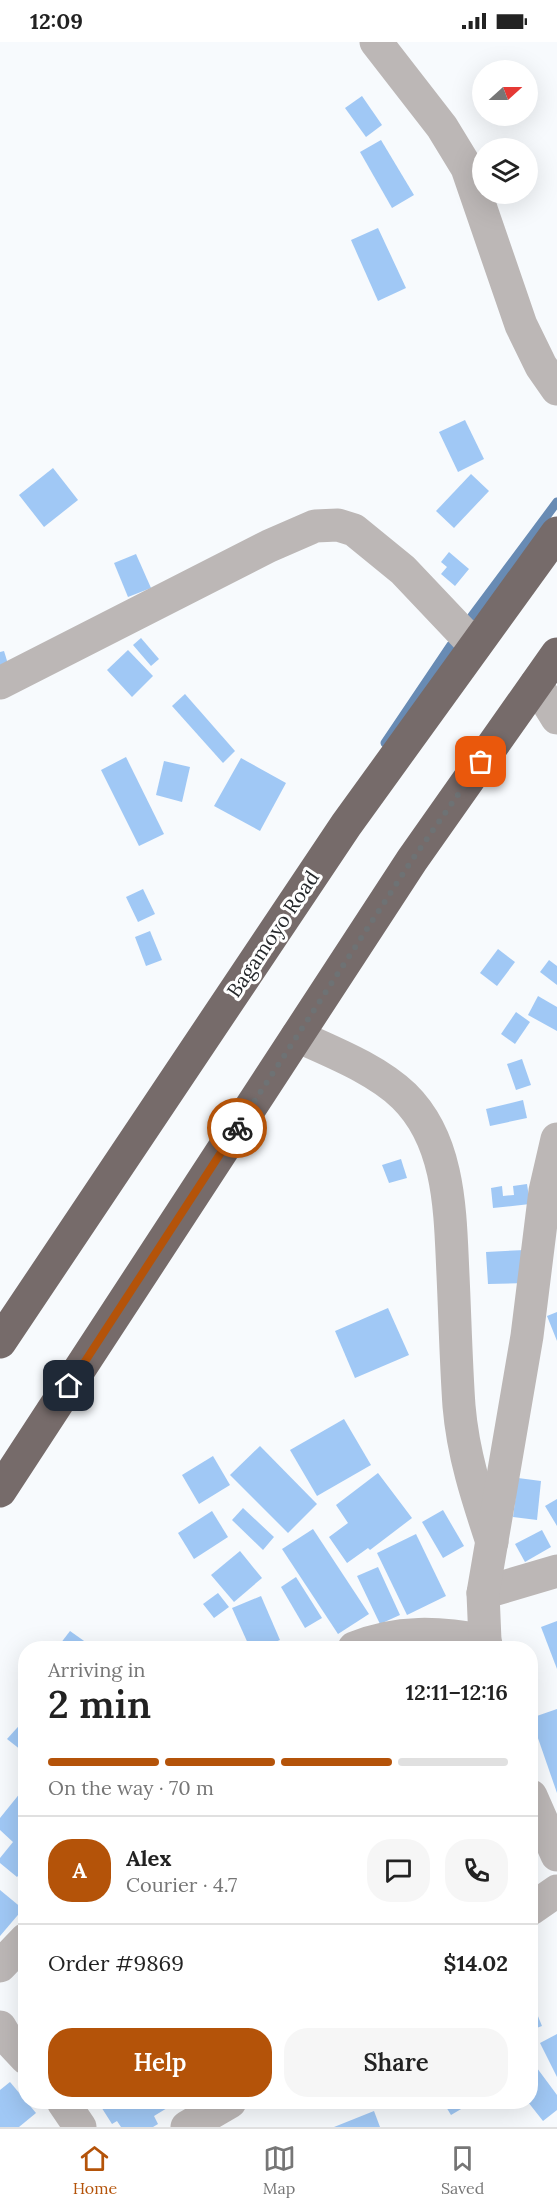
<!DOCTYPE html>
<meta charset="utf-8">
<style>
body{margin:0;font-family:Lora,serif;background:#f6f6f6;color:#222;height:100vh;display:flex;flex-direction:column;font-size:22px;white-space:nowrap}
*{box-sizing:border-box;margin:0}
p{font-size:20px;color:#767676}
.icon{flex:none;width:33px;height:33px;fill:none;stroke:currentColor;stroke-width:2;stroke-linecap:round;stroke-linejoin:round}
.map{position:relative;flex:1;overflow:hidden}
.side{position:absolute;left:18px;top:1599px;width:520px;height:468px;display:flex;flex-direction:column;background:#fff;border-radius:24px;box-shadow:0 6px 24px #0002}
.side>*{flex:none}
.needle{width:39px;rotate:69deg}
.controls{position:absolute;left:472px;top:18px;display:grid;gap:12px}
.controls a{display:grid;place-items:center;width:66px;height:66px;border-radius:50%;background:#fff;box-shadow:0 6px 24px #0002;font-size:30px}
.pin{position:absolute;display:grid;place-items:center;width:51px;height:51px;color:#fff;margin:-26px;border-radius:12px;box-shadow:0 3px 9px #0006}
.courier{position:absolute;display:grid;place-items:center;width:60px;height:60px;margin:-30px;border:4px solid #b45309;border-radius:50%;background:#fff;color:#222;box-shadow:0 2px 8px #0007}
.head em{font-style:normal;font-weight:600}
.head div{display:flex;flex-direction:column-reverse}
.head{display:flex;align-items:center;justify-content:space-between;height:102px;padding:0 30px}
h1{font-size:39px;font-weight:600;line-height:45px}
.bar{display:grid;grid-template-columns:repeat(4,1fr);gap:9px 6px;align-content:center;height:72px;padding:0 30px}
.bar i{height:8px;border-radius:4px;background:#e0e0e0}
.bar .selected{background:#b45309}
.bar p{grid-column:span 4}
.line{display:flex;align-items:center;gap:15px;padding:0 30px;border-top:2px solid #e0e0e0}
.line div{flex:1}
.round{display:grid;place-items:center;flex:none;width:63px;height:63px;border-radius:24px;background:#f6f6f6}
.button{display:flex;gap:12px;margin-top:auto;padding:12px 30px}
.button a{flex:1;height:69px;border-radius:24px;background:#b45309;color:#fff;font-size:24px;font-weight:600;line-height:69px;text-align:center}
.button a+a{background:#f6f6f6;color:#222}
.status{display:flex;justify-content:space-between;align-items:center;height:42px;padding:0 30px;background:#fff;direction:ltr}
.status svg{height:16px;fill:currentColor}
.tab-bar{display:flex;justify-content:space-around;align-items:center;height:84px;border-top:2px solid #e0e0e0;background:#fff;font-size:16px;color:#767676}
.tab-bar a{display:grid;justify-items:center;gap:3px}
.tab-bar .selected{color:#b45309}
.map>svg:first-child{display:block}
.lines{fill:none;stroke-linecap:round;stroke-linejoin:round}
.stream{stroke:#688bb4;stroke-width:9}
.building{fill:#a0c8f5}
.minor{stroke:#bcb7b6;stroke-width:33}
.highway{stroke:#766b6a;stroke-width:33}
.done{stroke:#6e7274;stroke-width:6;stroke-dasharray:0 10.8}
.route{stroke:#b45309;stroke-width:8}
.labels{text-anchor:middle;stroke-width:6;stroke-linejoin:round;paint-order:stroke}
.street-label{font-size:20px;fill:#25282b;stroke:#fff}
</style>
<div class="status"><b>12:09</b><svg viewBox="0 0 49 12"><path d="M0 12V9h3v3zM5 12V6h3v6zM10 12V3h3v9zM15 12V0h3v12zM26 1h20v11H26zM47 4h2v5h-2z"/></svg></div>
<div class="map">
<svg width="557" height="2085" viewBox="0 0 557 2085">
<rect width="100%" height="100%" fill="#f7fafd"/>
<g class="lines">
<!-- stream -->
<g class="stream">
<path d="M 472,574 L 557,460"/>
<path d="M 385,701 L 451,603"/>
</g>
</g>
<!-- building -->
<g class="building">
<path d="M 362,54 L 382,83 L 366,95 L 345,66 Z"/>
<path d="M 381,98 L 414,153 L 392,166 L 360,110 Z"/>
<path d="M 378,186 L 406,246 L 378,259 L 351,198 Z"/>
<path d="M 465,378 L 484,417 L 458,430 L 439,390 Z"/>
<path d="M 53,426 L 78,458 L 44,485 L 19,453 Z"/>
<path d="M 471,432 L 489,449 L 454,486 L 436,469 Z"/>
<path d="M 449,510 L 469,527 L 455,544 L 441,532 L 447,525 L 441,520 Z"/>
<path d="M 136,512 L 151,546 L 128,555 L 114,521 Z"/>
<path d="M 141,596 L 159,617 L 151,624 L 133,603 Z"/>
<path d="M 128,608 L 153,634 L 132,655 L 107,628 Z"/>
<path d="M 4,609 L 12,635 L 0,639 L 0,610 Z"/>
<path d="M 185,652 L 235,709 L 223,721 L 172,664 Z"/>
<path d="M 126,715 L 164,792 L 139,804 L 101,728 Z"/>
<path d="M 241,716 L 286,741 L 260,789 L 214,764 Z"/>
<path d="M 164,719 L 190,725 L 182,760 L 156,753 Z"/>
<path d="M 143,847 L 155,872 L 138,880 L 126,855 Z"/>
<path d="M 150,889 L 162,918 L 146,924 L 135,895 Z"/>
<path d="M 498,907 L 515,920 L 497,944 L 480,931 Z"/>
<path d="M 549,918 L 557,924 L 557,943 L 540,930 Z"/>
<path d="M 538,954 L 557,965 L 557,989 L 528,973 Z"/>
<path d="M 516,970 L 530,980 L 515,1002 L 501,992 Z"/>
<path d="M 522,1017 L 531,1043 L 516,1048 L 507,1022 Z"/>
<path d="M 523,1058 L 527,1076 L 490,1084 L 486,1067 Z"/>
<path d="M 401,1117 L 407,1136 L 389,1141 L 382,1123 Z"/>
<path d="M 527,1142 L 530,1162 L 493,1166 L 491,1146 L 502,1144 L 503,1154 L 514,1153 L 513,1144 Z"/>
<path d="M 525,1208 L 527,1241 L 488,1242 L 486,1210 Z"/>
<path d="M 388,1266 L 409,1313 L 355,1336 L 335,1289 Z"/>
<path d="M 557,1270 L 557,1299 L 547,1274 Z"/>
<path d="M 344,1377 L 371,1423 L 317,1454 L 290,1408 Z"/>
<path d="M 260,1404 L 317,1462 L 288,1491 L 230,1433 Z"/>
<path d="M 213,1414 L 230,1443 L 199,1462 L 182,1433 Z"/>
<path d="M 378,1431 L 412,1476 L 370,1508 L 368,1506 L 347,1521 L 329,1495 L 348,1481 L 336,1463 Z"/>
<path d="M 518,1436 L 541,1439 L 537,1478 L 513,1475 Z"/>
<path d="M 557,1457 L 557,1484 L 545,1464 Z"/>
<path d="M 243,1466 L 274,1495 L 263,1508 L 232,1478 Z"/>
<path d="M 443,1468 L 464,1504 L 443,1516 L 422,1480 Z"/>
<path d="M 212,1469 L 228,1495 L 194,1517 L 178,1491 Z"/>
<path d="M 313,1487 L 369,1572 L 338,1592 L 282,1507 Z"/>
<path d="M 542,1488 L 551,1505 L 525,1520 L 515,1502 Z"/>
<path d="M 416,1492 L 446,1554 L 407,1573 L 377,1511 Z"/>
<path d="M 240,1509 L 262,1536 L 234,1560 L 211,1533 Z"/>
<path d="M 378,1525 L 400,1573 L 380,1582 L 357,1534 Z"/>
<path d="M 296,1535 L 322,1576 L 305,1586 L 281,1545 Z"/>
<path d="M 218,1551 L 229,1565 L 214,1576 L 203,1562 Z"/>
<path d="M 261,1554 L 280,1598 L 261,1606 L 250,1606 L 232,1566 Z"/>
<path d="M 557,1579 L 557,1627 L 541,1585 Z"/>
<path d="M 70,1589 L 94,1606 L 57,1606 Z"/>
<path d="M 557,1667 L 557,1751 L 531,1676 Z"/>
<path d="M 26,1676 L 26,1712 L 7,1697 Z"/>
<path d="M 21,1750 L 26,1753 L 26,1825 L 17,1835 L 0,1821 L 0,1816 L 13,1800 L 0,1788 L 0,1776 Z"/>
<path d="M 531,1833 L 537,1843 L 531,1847 Z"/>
<path d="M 26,1838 L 26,1852 L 19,1846 Z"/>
<path d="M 0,1848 L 23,1867 L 0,1894 Z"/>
<path d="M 531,1957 L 542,1984 L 531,1988 Z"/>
<path d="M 557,1992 L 557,2035 L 540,2001 Z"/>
<path d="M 534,2022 L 557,2053 L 557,2068 L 543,2079 L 528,2060 L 531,2060 L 531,2025 Z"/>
<path d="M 10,2040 L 36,2071 L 19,2085 L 0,2085 L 0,2048 Z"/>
<path d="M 98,2060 L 177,2060 L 154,2074 L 158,2082 L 153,2085 L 121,2085 L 117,2079 L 112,2082 Z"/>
<path d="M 443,2060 L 473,2060 L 451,2073 Z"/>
<path d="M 374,2069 L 380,2085 L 334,2085 Z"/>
</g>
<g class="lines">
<!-- minor -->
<g class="minor">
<path d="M 376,0 L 442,85 L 467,126 L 521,283 L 541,324 L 557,347"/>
<path d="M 0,641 L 269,504 L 315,484 L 338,483 L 354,488 L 403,528 L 475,604"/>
<path d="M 536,642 L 557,676"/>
<path d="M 297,994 C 332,1010 376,1027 404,1054 C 451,1100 450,1172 453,1233 C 455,1276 456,1321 459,1364 C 463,1412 477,1455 492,1500"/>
<path d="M 483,1551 L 557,1529"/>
<path d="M 354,1606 C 397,1588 440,1590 485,1599"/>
<path d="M 487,1606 L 485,1599 L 483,1551 L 527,1294 L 545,1149 L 557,1097"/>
<path d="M 531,1754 L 557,1813"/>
<path d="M 531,1867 L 557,1849"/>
<path d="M 0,1924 L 26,1897"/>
<path d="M 0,1985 L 6,1995 L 26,2016"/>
<path d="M 63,2060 L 80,2085"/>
<path d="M 187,2085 L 230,2060"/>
</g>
<!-- highway -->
<g class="highway">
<path d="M 0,1300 L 346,783 L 557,491"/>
<path d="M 0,1449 L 412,818 L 557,612"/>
</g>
</g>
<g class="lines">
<!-- done -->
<path class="done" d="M 237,1086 L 412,818 L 481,720"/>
<!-- route -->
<path class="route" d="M 69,1344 L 237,1086"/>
</g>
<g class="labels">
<!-- street labels -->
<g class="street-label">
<text transform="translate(273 892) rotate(-56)" y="7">Bagamoyo Road</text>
</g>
</g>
</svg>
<div class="controls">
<a><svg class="needle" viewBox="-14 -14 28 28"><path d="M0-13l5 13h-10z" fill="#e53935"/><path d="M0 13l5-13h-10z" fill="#767676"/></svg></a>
<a><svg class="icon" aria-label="layers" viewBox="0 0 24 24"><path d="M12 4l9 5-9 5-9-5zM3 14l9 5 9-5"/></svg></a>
</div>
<div class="pin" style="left:481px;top:720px;background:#ea580c"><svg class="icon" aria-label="bag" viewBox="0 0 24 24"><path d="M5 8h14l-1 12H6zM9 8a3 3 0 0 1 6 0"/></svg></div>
<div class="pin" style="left:69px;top:1344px;background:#1f2937"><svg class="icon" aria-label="home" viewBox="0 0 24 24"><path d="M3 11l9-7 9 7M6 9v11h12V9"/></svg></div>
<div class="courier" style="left:237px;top:1086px"><svg class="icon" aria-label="bike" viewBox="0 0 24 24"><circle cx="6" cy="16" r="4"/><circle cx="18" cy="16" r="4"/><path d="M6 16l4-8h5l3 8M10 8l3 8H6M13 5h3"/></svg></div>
<section class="side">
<div class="head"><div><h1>2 min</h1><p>Arriving in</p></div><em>12:11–12:16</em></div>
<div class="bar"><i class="selected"></i><i class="selected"></i><i class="selected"></i><i></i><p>On the way · 70 m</p></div>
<div class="line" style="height:108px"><b class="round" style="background:#b45309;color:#fff">A</b><div><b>Alex</b><p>Courier · 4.7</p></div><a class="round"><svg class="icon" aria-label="chat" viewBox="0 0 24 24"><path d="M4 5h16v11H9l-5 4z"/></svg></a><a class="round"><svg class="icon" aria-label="phone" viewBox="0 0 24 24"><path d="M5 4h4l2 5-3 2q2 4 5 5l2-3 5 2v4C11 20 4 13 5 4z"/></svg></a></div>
<div class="line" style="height:78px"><div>Order #9869</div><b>$14.02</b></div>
<div class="button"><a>Help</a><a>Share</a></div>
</section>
</div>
<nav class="tab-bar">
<a class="selected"><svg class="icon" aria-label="home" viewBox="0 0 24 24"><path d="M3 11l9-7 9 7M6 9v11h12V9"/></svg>Home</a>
<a><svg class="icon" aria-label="map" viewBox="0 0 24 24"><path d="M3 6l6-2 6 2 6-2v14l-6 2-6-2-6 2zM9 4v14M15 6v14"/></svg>Map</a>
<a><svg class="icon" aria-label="saved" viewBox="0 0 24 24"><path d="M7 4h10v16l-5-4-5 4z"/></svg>Saved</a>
</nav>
